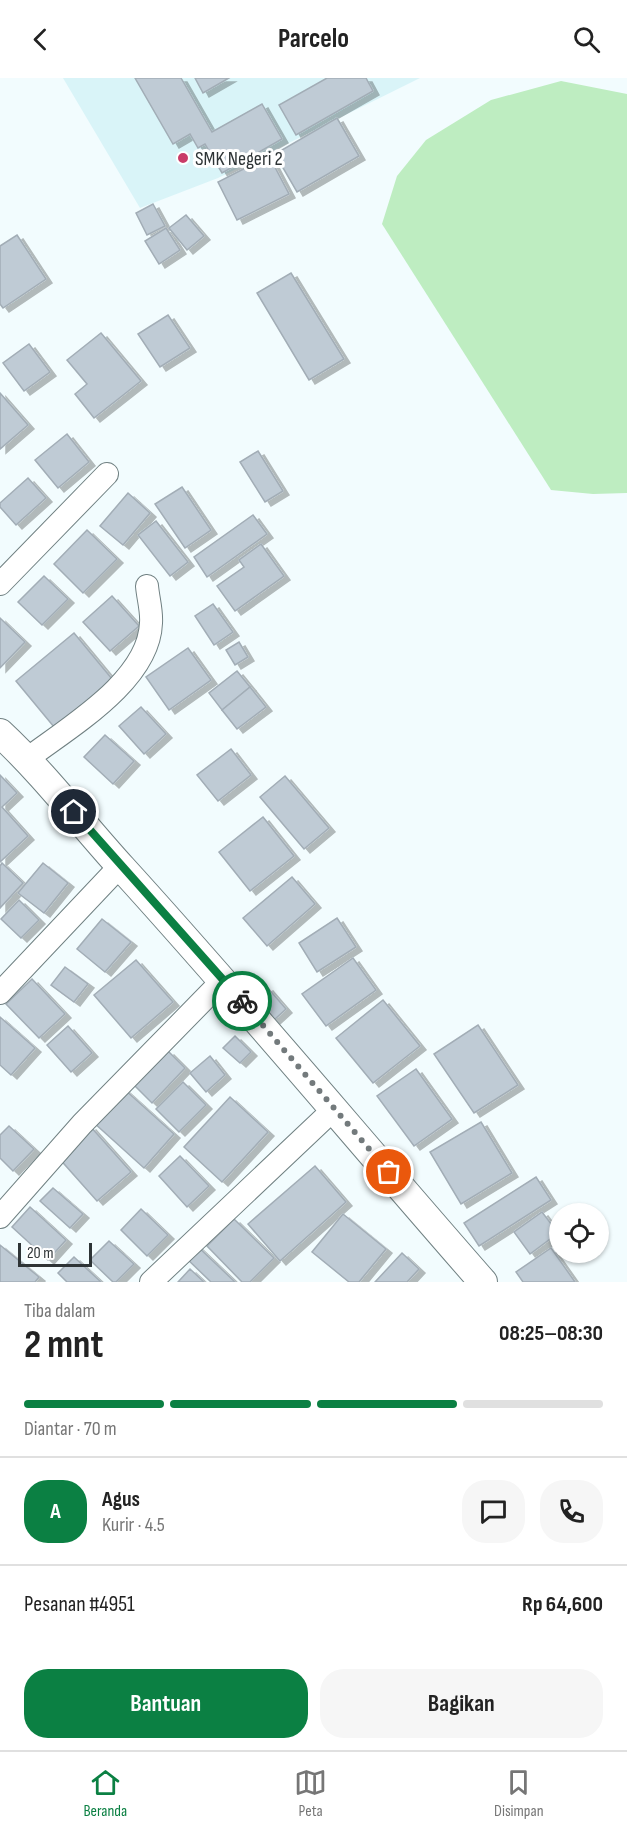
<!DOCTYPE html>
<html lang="id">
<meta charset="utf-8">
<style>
body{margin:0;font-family:"Sofia Sans Condensed",sans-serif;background:#f6f6f6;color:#222;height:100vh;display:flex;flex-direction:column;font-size:22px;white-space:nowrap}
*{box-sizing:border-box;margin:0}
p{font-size:20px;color:#767676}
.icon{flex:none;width:33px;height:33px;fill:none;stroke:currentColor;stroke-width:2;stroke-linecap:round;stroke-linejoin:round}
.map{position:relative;height:1204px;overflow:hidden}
.side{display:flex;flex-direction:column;background:#fff;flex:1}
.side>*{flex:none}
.controls{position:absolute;left:549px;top:1125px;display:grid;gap:12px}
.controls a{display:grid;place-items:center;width:60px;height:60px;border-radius:50%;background:#fff;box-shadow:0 2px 4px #0004;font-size:30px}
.scale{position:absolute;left:18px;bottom:15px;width:74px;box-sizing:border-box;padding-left:6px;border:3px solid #2e3436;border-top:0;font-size:16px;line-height:21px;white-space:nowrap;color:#2e3436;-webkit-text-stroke:4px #fff;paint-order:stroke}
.pin{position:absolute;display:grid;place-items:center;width:51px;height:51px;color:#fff;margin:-26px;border:3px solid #fff;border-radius:50%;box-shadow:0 2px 6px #0007}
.courier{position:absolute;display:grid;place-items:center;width:60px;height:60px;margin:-30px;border:4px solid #0b8043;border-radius:50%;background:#fff;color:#222;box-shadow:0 2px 8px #0007}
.head em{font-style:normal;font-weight:700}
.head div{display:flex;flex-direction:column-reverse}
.head{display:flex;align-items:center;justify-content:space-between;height:102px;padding:0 24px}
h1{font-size:39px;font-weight:700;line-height:45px}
.bar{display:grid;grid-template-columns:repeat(4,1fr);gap:9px 6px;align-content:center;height:72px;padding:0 24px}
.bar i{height:8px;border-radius:4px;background:#e0e0e0}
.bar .current{background:#0b8043}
.bar p{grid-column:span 4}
.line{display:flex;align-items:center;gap:15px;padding:0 24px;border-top:2px solid #e0e0e0}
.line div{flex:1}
.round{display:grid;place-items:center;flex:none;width:63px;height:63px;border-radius:24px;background:#f6f6f6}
.button{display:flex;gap:12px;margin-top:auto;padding:12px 24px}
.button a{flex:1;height:69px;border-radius:24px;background:#0b8043;color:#fff;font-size:24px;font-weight:700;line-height:69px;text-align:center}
.button a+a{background:#f6f6f6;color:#222}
header{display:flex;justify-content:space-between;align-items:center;height:78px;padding:0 24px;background:#fff;font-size:27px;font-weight:700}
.tab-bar{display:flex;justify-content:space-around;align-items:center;height:84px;border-top:2px solid #e0e0e0;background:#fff;font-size:16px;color:#767676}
.tab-bar a{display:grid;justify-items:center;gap:3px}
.tab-bar .current{color:#0b8043}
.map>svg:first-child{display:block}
.built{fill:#d9f4f8}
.green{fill:#beedc1}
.building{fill:#bfcbd5;stroke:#a2adb6;stroke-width:1.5;filter:url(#shadow)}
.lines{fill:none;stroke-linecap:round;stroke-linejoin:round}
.minor-casing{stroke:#708082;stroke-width:24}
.tertiary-casing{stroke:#708082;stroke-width:30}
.minor{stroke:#fff;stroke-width:22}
.tertiary{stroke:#fff;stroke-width:28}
.done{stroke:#737a7c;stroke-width:6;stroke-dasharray:0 10.8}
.route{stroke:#0b8043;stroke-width:8}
.poi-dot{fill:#c93b68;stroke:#fff;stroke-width:2}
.labels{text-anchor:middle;stroke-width:6;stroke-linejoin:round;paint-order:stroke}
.poi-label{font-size:20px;fill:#2e3436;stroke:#fff;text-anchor:start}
</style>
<header><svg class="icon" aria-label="back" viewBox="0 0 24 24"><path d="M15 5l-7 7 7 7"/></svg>Parcelo<svg class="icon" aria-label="search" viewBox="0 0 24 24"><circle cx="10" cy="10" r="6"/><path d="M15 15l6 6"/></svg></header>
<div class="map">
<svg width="627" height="1204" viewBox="0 0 627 1204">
<defs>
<filter id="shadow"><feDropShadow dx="6" dy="4" stdDeviation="0" flood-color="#0004"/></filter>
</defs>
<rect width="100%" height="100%" fill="#f2fcfe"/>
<!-- built -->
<path class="built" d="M 63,0 L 420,0 L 218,100 L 140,130 Z"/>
<!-- green -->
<path class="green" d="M 561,3 L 627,16 L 627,415 L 593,416 L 551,412 L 382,146 L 397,98 L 426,62 L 491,22 Z"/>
<!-- building -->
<g class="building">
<path d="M 135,0 L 181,0 L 212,54 L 262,26 L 282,61 L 222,95 L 205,66 L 198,70 L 190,56 L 173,66 Z"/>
<path d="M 195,0 L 229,0 L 203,15 Z"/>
<path d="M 327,0 L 366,0 L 373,13 L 296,57 L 279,27 Z"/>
<path d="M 337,40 L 359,78 L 297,114 L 275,76 Z"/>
<path d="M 269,78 L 289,116 L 237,142 L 218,104 Z"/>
<path d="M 153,126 L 165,148 L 147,157 L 136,135 Z"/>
<path d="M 186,137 L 204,158 L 187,172 L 169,150 Z"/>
<path d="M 166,150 L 180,172 L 159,186 L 145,163 Z"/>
<path d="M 17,157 L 46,201 L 3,230 L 0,226 L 0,168 Z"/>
<path d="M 291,195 L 344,281 L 309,302 L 257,215 Z"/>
<path d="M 168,237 L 190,270 L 160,289 L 138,256 Z"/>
<path d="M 101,255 L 141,303 L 94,340 L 75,316 L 87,306 L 67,282 Z"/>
<path d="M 29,266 L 50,294 L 24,313 L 3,285 Z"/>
<path d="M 0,315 L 28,347 L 0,371 Z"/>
<path d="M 67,356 L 89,384 L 58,410 L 35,382 Z"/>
<path d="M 258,373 L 283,413 L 265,424 L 240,384 Z"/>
<path d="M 28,400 L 46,420 L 16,447 L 0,429 L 0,425 Z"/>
<path d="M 182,409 L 211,452 L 185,470 L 155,426 Z"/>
<path d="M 128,415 L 150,435 L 123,467 L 100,448 Z"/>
<path d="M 253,437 L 267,456 L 207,499 L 194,479 Z"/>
<path d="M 156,443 L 188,484 L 170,498 L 138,457 Z"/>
<path d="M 87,452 L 117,481 L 83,515 L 54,486 Z"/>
<path d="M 261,466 L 284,498 L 235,533 L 217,508 L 244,489 L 239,482 Z"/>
<path d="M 44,498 L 68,521 L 42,547 L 18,524 Z"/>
<path d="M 112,518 L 139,548 L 110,573 L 83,544 Z"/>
<path d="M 213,526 L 233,554 L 214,567 L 195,538 Z"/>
<path d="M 0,540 L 25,564 L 0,590 Z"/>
<path d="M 74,555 L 117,607 L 59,655 L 16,603 Z"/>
<path d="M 239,564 L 248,579 L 235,587 L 226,572 Z"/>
<path d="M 188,570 L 211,602 L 169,632 L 146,599 Z"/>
<path d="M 237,593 L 250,609 L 222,632 L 209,615 Z"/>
<path d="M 250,609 L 266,629 L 237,651 L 222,632 Z"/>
<path d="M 141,629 L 166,656 L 144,676 L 119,648 Z"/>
<path d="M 105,657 L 134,683 L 113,706 L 84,679 Z"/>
<path d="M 231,671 L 251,697 L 218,723 L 197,697 Z"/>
<path d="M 0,697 L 17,715 L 2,729 L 28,758 L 0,784 Z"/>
<path d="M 285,698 L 329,750 L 304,771 L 260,719 Z"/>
<path d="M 263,739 L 294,778 L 250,813 L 219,774 Z"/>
<path d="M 2,785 L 23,805 L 0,830 L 0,788 Z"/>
<path d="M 43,785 L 68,805 L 44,835 L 18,815 Z"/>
<path d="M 292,799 L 315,826 L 267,868 L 243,840 Z"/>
<path d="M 19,822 L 39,842 L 21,860 L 1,841 Z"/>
<path d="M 337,840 L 356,869 L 317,894 L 299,865 Z"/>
<path d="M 102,841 L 131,864 L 105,894 L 77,871 Z"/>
<path d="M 353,880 L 376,912 L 326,948 L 302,916 Z"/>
<path d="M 136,882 L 173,924 L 131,960 L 94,917 Z"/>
<path d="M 65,889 L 88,906 L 74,924 L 51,907 Z"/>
<path d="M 32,901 L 65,936 L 39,960 L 6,926 Z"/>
<path d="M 267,909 L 286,931 L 274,942 L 255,918 Z"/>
<path d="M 383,922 L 420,968 L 373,1005 L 336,960 Z"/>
<path d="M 0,939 L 35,970 L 11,997 L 0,987 Z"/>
<path d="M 478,947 L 518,1007 L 474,1035 L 434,976 Z"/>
<path d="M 68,948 L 92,975 L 71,994 L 47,967 Z"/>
<path d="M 235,958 L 251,974 L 240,985 L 223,970 Z"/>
<path d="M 168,973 L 185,990 L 152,1025 L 134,1007 Z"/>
<path d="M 210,978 L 225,997 L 206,1014 L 190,995 Z"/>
<path d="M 416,991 L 452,1041 L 414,1068 L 377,1018 Z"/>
<path d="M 183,1004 L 206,1027 L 179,1054 L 156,1031 Z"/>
<path d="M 124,1011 L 174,1056 L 144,1090 L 93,1044 Z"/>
<path d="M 230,1019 L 268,1054 L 222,1104 L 184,1069 Z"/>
<path d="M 481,1044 L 512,1095 L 461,1126 L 430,1074 Z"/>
<path d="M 9,1048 L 34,1071 L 13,1093 L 0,1080 L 0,1057 Z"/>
<path d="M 90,1048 L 131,1094 L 97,1123 L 57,1078 Z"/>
<path d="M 180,1078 L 209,1108 L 187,1129 L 159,1098 Z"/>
<path d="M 315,1088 L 346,1124 L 280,1183 L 248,1146 Z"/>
<path d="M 536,1099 L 551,1122 L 479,1168 L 464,1145 Z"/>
<path d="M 53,1110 L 83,1136 L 70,1150 L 40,1123 Z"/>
<path d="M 30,1129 L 66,1162 L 48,1182 L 12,1149 Z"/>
<path d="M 141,1131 L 168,1157 L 147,1178 L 121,1152 Z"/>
<path d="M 542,1134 L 558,1155 L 530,1176 L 514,1154 Z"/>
<path d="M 343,1136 L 386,1171 L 359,1204 L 349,1204 L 312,1174 Z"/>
<path d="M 234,1141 L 274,1180 L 250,1204 L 242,1204 L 207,1168 Z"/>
<path d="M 109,1163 L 134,1186 L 116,1204 L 113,1204 L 90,1182 Z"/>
<path d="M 195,1166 L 235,1204 L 211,1204 L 184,1178 Z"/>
<path d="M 0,1167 L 39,1199 L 35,1204 L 0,1204 Z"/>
<path d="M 551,1170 L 575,1204 L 523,1204 L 516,1194 Z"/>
<path d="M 402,1175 L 419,1191 L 407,1204 L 375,1204 Z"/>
<path d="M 74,1179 L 101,1204 L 67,1204 L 58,1195 Z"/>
<path d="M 190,1191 L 204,1204 L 178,1204 Z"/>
</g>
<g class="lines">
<defs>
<g id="minor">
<path d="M 0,506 L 107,396"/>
<path d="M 27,681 C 69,649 149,603 151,545 C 152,533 148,520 147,508"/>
<path d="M 0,915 L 120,788"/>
<path d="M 0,1139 L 82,1046 L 224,901"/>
<path d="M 151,1204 L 334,1031"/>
</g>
<path id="tertiary" d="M 0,655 C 45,697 81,745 122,790 C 245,925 362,1066 483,1204"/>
</defs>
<!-- minor casing -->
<use href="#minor" class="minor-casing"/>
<!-- tertiary casing -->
<use href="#tertiary" class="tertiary-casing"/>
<!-- minor -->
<use href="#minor" class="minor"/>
<!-- tertiary -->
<use href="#tertiary" class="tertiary"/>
</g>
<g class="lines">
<!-- done -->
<path class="done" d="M 242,923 L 389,1094"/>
<!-- route -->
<path class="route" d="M 74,734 L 242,923"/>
</g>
<!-- markers -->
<circle class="poi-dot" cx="183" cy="80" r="6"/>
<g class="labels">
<!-- poi labels -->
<g class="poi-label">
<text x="195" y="87">SMK Negeri 2</text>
</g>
</g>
</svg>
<div class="controls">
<a><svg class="icon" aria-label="locate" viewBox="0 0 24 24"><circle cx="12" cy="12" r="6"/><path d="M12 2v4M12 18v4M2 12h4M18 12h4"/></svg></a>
</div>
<div class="scale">20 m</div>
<div class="pin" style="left:389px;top:1094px;background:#ea580c"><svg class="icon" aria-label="bag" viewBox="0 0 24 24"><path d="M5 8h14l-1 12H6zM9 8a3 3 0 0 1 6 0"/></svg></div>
<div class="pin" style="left:74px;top:734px;background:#1f2937"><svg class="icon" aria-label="home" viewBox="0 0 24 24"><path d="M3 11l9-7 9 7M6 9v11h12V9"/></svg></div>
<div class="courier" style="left:242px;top:923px"><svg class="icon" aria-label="bike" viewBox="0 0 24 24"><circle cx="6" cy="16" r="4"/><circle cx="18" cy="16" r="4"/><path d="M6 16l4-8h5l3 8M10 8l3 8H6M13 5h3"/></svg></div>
</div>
<section class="side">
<div class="head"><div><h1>2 mnt</h1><p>Tiba dalam</p></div><em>08:25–08:30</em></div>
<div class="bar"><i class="current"></i><i class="current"></i><i class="current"></i><i></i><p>Diantar · 70 m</p></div>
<div class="line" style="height:108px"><b class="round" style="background:#0b8043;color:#fff">A</b><div><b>Agus</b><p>Kurir · 4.5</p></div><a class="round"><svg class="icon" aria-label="chat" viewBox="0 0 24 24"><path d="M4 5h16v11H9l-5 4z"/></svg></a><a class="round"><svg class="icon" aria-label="phone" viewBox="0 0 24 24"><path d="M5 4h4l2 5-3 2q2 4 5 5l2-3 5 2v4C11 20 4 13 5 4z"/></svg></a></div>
<div class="line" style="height:78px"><div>Pesanan #4951</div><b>Rp 64,600</b></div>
<div class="button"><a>Bantuan</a><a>Bagikan</a></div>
</section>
<nav class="tab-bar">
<a class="current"><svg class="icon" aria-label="home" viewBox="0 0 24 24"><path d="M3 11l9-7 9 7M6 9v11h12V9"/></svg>Beranda</a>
<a><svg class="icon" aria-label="map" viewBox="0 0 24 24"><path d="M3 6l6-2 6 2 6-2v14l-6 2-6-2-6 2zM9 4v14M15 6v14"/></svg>Peta</a>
<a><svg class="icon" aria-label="saved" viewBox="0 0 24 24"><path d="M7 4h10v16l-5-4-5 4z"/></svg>Disimpan</a>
</nav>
